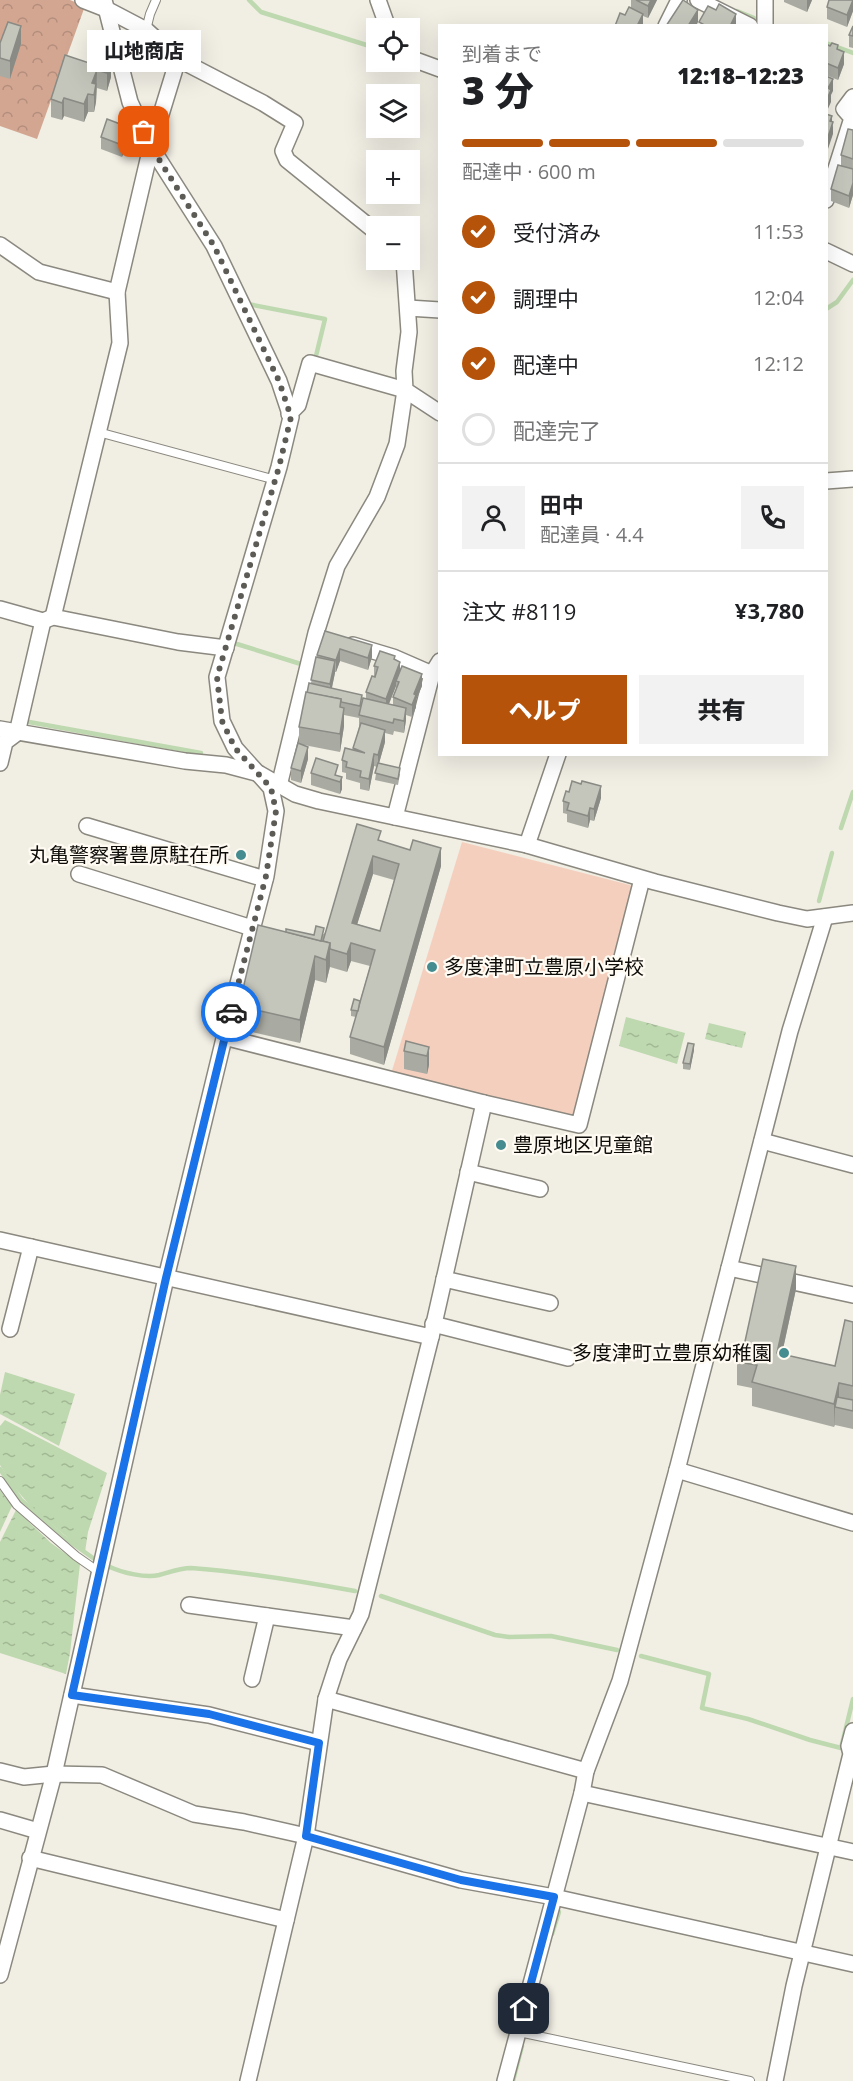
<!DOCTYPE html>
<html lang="ja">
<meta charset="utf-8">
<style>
body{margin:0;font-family:"Open Sans","Noto Sans JP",sans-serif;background:#f2f2f2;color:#202124;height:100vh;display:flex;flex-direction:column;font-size:22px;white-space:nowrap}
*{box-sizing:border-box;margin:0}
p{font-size:20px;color:#757577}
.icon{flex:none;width:33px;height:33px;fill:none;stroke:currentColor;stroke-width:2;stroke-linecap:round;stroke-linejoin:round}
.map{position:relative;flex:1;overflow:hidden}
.details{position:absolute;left:438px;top:24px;width:390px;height:732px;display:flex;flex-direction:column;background:#fff;border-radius:0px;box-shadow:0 6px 24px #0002}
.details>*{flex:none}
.buttons{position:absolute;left:366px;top:18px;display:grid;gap:12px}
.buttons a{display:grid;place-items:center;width:54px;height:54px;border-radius:0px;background:#fff;box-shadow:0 6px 24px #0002;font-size:30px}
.pin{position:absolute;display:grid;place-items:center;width:51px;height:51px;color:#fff;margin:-26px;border-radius:12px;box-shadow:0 3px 9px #0006}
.courier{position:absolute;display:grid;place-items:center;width:60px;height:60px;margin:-30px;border:4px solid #1a73e8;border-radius:50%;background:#fff;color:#222;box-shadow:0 2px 8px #0007}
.bubble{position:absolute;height:42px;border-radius:0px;background:#fff;box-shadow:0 6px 24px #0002;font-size:20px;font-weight:800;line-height:42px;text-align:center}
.overview em{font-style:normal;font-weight:800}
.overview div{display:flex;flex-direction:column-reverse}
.overview{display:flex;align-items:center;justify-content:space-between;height:102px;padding:0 24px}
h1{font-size:39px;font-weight:800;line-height:45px}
.bar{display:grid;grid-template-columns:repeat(4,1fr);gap:9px 6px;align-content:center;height:72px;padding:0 24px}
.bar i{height:8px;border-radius:4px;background:#e0e0e0}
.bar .on{background:#b45309}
.bar p{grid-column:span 4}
.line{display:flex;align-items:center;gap:15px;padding:0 24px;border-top:2px solid #e0e0e0}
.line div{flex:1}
.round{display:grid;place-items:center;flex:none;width:63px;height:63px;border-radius:0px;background:#f2f2f2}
ol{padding:0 24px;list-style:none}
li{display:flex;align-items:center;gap:18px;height:66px}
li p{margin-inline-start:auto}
li .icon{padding:6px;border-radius:50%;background:#b45309;color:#fff;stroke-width:4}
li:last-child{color:#757577}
li i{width:33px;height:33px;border:3px solid #e0e0e0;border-radius:50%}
.primary-button{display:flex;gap:12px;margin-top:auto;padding:12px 24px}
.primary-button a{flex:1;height:69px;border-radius:0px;background:#b45309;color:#fff;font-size:24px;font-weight:800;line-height:69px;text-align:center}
.primary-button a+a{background:#f2f2f2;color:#202124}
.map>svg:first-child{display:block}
.green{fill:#f5cfbe}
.forest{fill:url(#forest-crowns)}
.water{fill:url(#water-ripples)}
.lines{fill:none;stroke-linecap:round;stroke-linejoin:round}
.stream{stroke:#bed8af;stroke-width:4.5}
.service-casing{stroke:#8b887f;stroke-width:10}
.minor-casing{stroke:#8b887f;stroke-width:18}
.service{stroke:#fff;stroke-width:8}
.minor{stroke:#fff;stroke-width:15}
.wall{fill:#a9aaa2;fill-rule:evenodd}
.shaded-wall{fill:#898b84}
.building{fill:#c4c6bc;stroke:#898b84;stroke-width:1.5;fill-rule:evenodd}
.done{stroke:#5d5b56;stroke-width:6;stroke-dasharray:0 10.8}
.route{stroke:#1a73e8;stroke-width:8}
.poi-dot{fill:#448c90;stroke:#fffbf2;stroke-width:2}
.labels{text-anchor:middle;stroke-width:4.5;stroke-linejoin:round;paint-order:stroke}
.poi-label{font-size:20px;fill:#0d0c09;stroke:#fffbf2;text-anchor:end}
</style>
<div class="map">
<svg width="853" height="2081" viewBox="0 0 853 2081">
<defs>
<pattern id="forest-crowns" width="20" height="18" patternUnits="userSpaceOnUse" patternTransform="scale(1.5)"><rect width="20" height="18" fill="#d3a691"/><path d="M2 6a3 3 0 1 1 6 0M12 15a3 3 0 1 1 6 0" fill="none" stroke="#b48e7c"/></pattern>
<pattern id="water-ripples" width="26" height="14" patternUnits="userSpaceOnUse" patternTransform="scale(1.5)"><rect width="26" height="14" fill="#bed8af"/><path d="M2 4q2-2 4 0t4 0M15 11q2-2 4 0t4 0" fill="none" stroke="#a2b895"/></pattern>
</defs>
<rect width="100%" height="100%" fill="#f1eee4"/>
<!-- green -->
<path class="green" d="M 462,842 L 630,885 L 634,889 L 574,1116 L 391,1074 Z"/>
<!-- forest -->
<path class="forest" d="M 0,0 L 70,0 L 85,6 L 37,139 L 0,126 Z"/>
<!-- water -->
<g class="water">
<path d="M 626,1017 L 685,1033 L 677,1064 L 619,1046 Z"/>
<path d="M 709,1023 L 746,1032 L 742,1048 L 705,1039 Z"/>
<path d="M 5,1372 L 75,1394 L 59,1446 L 0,1414 L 0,1395 Z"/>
<path d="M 5,1420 L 107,1473 L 88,1532 L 85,1552 L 32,1508 L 15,1488 L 0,1465 L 0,1426 Z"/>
<path d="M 0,1490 L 12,1506 L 0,1532 Z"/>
<path d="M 16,1510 L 51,1543 L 80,1564 L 70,1653 L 66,1674 L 0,1653 L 0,1542 Z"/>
</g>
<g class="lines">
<!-- stream -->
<g class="stream">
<path d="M 249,0 L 261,12 L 376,48"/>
<path d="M 737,11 L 754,18"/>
<path d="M 826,43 L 853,53"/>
<path d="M 248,304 L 325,319 L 315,360"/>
<path d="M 826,309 L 837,302 L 853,280"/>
<path d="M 237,644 L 304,665"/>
<path d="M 29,722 L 201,753"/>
<path d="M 841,828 L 853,792"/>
<path d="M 819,901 L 832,853"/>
<path d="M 0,1469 L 21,1500 L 62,1536 L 93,1558"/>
<path d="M 110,1567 C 123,1573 145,1578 159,1575 C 170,1572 180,1568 191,1568 C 246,1572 300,1581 355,1591"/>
<path d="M 381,1596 L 495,1635 L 509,1637 L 551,1636 L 617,1650"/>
<path d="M 641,1656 L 709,1674 L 702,1708 L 748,1719 L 810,1740 L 841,1748 L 853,1699"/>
<path d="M 552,1934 L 559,1912"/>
<path d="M 513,2081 L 522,2046"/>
</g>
<defs>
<g id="service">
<path d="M 146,30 L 150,14 L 156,0"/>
<path d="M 98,432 L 276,480"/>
<path d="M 0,1481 L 17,1505 L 76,1556 L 99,1572"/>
<path d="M 519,2032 L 750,2081"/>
</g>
<g id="minor">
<path d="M 83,0 L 106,9 L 146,30 L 178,59"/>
<path d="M 378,0 L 388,28"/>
<path d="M 698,0 L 750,26"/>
<path d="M 666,26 L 679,0"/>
<path d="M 765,26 L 765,0"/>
<path d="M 410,58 L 440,69"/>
<path d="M 826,200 L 852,118 L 844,109 L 853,97"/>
<path d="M 0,245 L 39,272 L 117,292"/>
<path d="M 826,251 L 853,264"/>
<path d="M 404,260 L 409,332 L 404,371 L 405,390 L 440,413"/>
<path d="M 408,308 L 440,310"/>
<path d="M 826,481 L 853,479"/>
<path d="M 0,609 L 43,621 L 53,617 L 178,642 L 226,648"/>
<path d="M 53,617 L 120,343 L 117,292 L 151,147 L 178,59 L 263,103 L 295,123 L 283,151 L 287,160 L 376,232"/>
<path d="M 353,645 L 393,657 L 432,674"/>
<path d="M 0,729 L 185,761 L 226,765 L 260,774 L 295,794 L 319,801 L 527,845 L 655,882 L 778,913 L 807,919 L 853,913"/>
<path d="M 0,763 L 5,742 L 17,733 L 43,621"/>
<path d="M 279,786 L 316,633 L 337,566 L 377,497 L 397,444 L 405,390 L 310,363 L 298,405 L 289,414"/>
<path d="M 395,817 L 432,674 L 440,661"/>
<path d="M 87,826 L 265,879"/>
<path d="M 527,845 L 558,754"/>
<path d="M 79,874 L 252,928"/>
<path d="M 224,1037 L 484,1103 L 431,1337 L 361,1614 L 339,1659 L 326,1699 L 306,1836 L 248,2081"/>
<path d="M 484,1103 L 579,1125 L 642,879"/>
<path d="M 762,1141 L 853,1165"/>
<path d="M 468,1172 L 540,1189"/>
<path d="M 0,1240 L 431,1337"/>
<path d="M 729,1268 L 853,1295"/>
<path d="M 444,1279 L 550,1303"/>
<path d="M 433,1324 L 568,1358"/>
<path d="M 10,1329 L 31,1247"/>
<path d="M 677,1470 L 853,1523"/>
<path d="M 189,1605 L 354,1628"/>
<path d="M 252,1679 L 267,1616"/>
<path d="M 72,1695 L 209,1715 L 319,1743"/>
<path d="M 326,1699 L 586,1771"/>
<path d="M 0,1771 L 24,1777 L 54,1774 L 102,1775 L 194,1814 L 244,1822 L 306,1836 L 461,1880 L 554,1897 L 853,1964"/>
<path d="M 582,1793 L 853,1852"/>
<path d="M 0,1820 L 38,1831"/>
<path d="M 30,1858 L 286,1920"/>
<path d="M 0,1975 L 54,1774 L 166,1278 L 228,1022 L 266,876 L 276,811 L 271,788 L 235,748 L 222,721 L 217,677 L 279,467 L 291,417 L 279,381 L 214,246 L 151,147 L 130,102 L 104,0"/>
<path d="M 505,2081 L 582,1793 L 586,1771 L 620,1681 L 677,1470 L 790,1031 L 825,917"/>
<path d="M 775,2081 L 794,1986 L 851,1754 L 849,1746 L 853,1731"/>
</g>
</defs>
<!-- service casing -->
<use href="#service" class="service-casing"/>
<!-- minor casing -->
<use href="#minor" class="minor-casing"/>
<!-- service -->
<use href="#service" class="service"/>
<!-- minor -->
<use href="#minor" class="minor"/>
</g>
<!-- wall -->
<g class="wall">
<path d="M 631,0 L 657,0 L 648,18 L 643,16 L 643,26 L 625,15 L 631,8 Z"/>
<path d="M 784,0 L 812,0 L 807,12 L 784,2 Z"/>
<path d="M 853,0 L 853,11 L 847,27 L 827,19 L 827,7 Z"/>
<path d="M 853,26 L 853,48 L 849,47 L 849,35 Z"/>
<path d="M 0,43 L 21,44 L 10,79 L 0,76 Z"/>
<path d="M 826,44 L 838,49 L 844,64 L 838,80 L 826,75 Z"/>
<path d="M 102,58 L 111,77 L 107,91 L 97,88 L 96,102 L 94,112 L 88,112 L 84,122 L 64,116 L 62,120 L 51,117 L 51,99 L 95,65 Z"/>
<path d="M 853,130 L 853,195 L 849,208 L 831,201 L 831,189 L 841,166 L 841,155 Z"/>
<path d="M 101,137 L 128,139 L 122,157 L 101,149 Z"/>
<path d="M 325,631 L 372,657 L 368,670 L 340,661 L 336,672 L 335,672 L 332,688 L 362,702 L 366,699 L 366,692 L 374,677 L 374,666 L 395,660 L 400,669 L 422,686 L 416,700 L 416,707 L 412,717 L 406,715 L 406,720 L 404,733 L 394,731 L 393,735 L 385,733 L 385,742 L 379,763 L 400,774 L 398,785 L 375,780 L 377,767 L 374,766 L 369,791 L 360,789 L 360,783 L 346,779 L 346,773 L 342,772 L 342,760 L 353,750 L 359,727 L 359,718 L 344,715 L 344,726 L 340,752 L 304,745 L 308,759 L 301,783 L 291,780 L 291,768 L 299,744 L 299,727 L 307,693 L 311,683 L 317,655 ZM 396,686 L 396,692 L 393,697 L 393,705 L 389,704 Z"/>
<path d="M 311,773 L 342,777 L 342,789 L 340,794 L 311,785 Z"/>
<path d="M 601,798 L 594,821 L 590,820 L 588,828 L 567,822 L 567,814 L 563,813 L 563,801 Z"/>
<path d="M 381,841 L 441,866 L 384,1065 L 350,1054 L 350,1037 L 356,1017 L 351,1016 L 351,1010 L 360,1001 L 370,966 L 351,961 L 347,972 L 330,967 L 326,983 L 315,980 L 300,1043 L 239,1029 L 239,1006 L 286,932 L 314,935 L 324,934 ZM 373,874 L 394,880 L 380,931 L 357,924 Z"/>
<path d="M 429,1047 L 429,1065 L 427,1074 L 404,1069 L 404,1051 Z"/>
<path d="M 694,1050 L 690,1070 L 683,1069 L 683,1063 Z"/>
<path d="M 796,1289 L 782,1354 L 835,1366 L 853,1322 L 853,1429 L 835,1425 L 834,1427 L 752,1406 L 752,1388 L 737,1385 L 737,1362 L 744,1346 Z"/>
</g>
<!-- shaded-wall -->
<g class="shaded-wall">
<path d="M 651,0 L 657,0 L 648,18 L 648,6 Z"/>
<path d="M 807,0 L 812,0 L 807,12 Z"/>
<path d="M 853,0 L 853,11 L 847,27 L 847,15 Z"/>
<path d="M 698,10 L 698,22 L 696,26 L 688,26 Z"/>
<path d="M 643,14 L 643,26 L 638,26 L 638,24 Z"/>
<path d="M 736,14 L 736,26 L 730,26 Z"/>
<path d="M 21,26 L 21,44 L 10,79 L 10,61 Z"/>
<path d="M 844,52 L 844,64 L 838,80 L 838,68 Z"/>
<path d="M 111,59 L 111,77 L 107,91 L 107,73 Z"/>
<path d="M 97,70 L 96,102 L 94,112 L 94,95 L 92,83 Z"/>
<path d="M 833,79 L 833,91 L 831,95 L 831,102 L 827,111 L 828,88 Z"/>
<path d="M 88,94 L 88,112 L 84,122 L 84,104 Z"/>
<path d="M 64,98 L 64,116 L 62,120 L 62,103 Z"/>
<path d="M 832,116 L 832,127 L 833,122 L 833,134 L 827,152 L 828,151 L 828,163 L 826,165 L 826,143 L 830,121 Z"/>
<path d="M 128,127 L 128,139 L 122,157 L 122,145 Z"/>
<path d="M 853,183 L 853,195 L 849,208 L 849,196 Z"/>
<path d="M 372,645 L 372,657 L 368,670 L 368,658 Z"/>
<path d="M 340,649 L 340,661 L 336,672 L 336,660 Z"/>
<path d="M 335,661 L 335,673 L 330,696 L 330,684 Z"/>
<path d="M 400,662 L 400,674 L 396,681 L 396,686 L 386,711 L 386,699 Z"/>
<path d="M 422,674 L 422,686 L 416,700 L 416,707 L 412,717 L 412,705 L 414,694 Z"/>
<path d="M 344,708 L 344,726 L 340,752 L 340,734 Z"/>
<path d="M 406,708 L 406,720 L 404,733 L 404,721 Z"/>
<path d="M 385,730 L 385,742 L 378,767 L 378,755 Z"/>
<path d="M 308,747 L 308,759 L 301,783 L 301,771 Z"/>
<path d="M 374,754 L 374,766 L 369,791 L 369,779 Z"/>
<path d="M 342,777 L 342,789 L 340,794 L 340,782 Z"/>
<path d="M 601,786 L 601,798 L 594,821 L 594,809 Z"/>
<path d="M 590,808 L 590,820 L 588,828 L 588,816 Z"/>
<path d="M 441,848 L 441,866 L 384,1065 L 384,1047 Z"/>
<path d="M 373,856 L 373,874 L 352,941 L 352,923 Z"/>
<path d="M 330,943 L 330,966 L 326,983 L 326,960 Z"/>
<path d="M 351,943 L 351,961 L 347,972 L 347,954 Z"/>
<path d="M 315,956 L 315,980 L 300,1043 L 300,1020 Z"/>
<path d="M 694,1044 L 694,1050 L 690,1070 L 690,1064 Z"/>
<path d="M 429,1047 L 429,1065 L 427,1074 L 427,1056 Z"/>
<path d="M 796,1266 L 796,1289 L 777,1376 L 777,1353 Z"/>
<path d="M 839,1383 L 839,1406 L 835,1407 L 834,1427 L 834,1404 Z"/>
</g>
<!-- building -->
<g class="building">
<path d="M 636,0 L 651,0 L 648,6 Z"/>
<path d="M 683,0 L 698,10 L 688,26 L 666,26 Z"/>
<path d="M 829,0 L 853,0 L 847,15 L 827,7 Z"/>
<path d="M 719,4 L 736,14 L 730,26 L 706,26 L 699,22 L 708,6 L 716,10 Z"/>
<path d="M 629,7 L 643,14 L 638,24 L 641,26 L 615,26 L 620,13 L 625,15 Z"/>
<path d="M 8,22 L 21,26 L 10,61 L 0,58 L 0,43 Z"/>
<path d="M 853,26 L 853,36 L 849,35 Z"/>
<path d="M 832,43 L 838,45 L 837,49 L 844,52 L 838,68 L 826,63 L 826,44 L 830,46 Z"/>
<path d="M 65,55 L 95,65 L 102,58 L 111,59 L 107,73 L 97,70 L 92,83 L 96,84 L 94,95 L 88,94 L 84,104 L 64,98 L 62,103 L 51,99 Z"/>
<path d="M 826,76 L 833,79 L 828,88 L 831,90 L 827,99 Z"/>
<path d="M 826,114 L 832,116 L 830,121 L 833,122 L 826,143 Z"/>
<path d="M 107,119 L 128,127 L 122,145 L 101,137 Z"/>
<path d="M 848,129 L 853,130 L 853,159 L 841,155 Z"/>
<path d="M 838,165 L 853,169 L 853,183 L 849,196 L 831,189 Z"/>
<path d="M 325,631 L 372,645 L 368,658 L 340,649 L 336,660 L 317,655 Z"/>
<path d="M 380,651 L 395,656 L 394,659 L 400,662 L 386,699 L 366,692 L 372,676 L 375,677 L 378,667 L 374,666 Z"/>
<path d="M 316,657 L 335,661 L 330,684 L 311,680 Z"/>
<path d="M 402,666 L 422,674 L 414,694 L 416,695 L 412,705 L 393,697 L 399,682 L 396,681 Z"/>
<path d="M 309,683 L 362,695 L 360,706 L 341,702 L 341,699 L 307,693 Z"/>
<path d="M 306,692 L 341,699 L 340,707 L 344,708 L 340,734 L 299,727 Z"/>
<path d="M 363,698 L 406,708 L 404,721 L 394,719 L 393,723 L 359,715 Z"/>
<path d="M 361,723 L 385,730 L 378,755 L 374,754 L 369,779 L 360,777 L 361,771 L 346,767 L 347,762 L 342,760 L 345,748 L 365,753 L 353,748 Z"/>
<path d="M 298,743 L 308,747 L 301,771 L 291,768 Z"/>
<path d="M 316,758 L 338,765 L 335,775 L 342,777 L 340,782 L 311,773 Z"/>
<path d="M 378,763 L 400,768 L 398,779 L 375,773 Z"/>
<path d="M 572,781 L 581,784 L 582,781 L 601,786 L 594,809 L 590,808 L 588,816 L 567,810 L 569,803 L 563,801 L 566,791 L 569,792 Z"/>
<path d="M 357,824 L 381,831 L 378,840 L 410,850 L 413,840 L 441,848 L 384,1047 L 350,1037 L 375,950 L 351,943 L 347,954 L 330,949 L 330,943 L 323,941 ZM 373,856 L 399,864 L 380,931 L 352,923 Z"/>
<path d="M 258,925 L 330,943 L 326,960 L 315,956 L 300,1020 L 239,1006 Z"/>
<path d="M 316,926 L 324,928 L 321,941 L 286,932 L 286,929 L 314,935 Z"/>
<path d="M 354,999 L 360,1001 L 358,1011 L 351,1010 Z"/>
<path d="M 406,1041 L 429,1047 L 427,1056 L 404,1051 Z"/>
<path d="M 688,1043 L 694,1044 L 690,1064 L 683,1063 Z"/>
<path d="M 763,1259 L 796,1266 L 777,1353 L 835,1366 L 845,1320 L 853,1322 L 853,1386 L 839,1383 L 834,1404 L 752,1382 L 757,1365 L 737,1362 L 741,1346 L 744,1346 Z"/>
<path d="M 837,1397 L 853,1400 L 853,1411 L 835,1407 Z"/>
</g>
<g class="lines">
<!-- done -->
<path class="done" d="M 144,132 L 151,147 L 214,246 L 279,381 L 291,417 L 279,467 L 217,677 L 222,721 L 235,748 L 271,788 L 276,811 L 266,876 L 231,1012"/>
<!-- route -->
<path class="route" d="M 231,1012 L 166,1278 L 72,1695 L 209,1714 L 319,1743 L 306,1836 L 461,1880 L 554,1897 L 524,2009"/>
</g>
<!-- markers -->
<g class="poi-dot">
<circle cx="241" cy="855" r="6"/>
<circle cx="432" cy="967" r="6"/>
<circle cx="501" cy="1145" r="6"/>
<circle cx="784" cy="1353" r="6"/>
</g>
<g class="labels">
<!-- poi labels -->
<g class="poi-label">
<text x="229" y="862">丸亀警察署豊原駐在所</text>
<text x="444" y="974" text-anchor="start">多度津町立豊原小学校</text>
<text x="513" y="1152" text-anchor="start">豊原地区児童館</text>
<text x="772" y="1360">多度津町立豊原幼稚園</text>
</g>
</g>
</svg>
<div class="buttons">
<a><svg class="icon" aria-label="locate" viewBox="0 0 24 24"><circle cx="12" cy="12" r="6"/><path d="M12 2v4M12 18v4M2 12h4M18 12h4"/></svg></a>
<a><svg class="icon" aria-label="layers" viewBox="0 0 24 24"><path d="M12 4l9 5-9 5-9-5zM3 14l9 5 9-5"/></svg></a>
<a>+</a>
<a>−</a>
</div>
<div class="pin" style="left:144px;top:132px;background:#ea580c"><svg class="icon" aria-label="bag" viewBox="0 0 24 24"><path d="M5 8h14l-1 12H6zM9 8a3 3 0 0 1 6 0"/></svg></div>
<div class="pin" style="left:524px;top:2009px;background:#1f2937"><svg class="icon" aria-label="home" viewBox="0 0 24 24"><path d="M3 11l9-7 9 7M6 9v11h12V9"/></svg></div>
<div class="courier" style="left:231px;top:1012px"><svg class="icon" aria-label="car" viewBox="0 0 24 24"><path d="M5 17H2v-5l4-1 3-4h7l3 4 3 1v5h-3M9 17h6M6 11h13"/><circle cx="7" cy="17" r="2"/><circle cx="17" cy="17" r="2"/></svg></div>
<div class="bubble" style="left:87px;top:30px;width:114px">山地商店</div>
<section class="details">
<div class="overview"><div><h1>3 分</h1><p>到着まで</p></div><em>12:18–12:23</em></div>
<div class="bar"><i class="on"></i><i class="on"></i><i class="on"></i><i></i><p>配達中 · 600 m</p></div>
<ol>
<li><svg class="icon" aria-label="check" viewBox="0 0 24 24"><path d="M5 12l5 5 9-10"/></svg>受付済み<p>11:53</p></li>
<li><svg class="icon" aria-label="check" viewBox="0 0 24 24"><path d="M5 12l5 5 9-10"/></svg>調理中<p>12:04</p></li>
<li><svg class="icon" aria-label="check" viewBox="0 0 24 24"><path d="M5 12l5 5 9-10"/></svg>配達中<p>12:12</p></li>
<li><i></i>配達完了</li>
</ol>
<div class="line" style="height:108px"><a class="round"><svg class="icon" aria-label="person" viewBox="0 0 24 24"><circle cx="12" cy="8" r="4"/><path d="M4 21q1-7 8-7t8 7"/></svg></a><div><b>田中</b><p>配達員 · 4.4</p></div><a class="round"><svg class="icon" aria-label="phone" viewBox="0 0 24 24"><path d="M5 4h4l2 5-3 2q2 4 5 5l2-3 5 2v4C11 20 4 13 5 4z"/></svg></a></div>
<div class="line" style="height:78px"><div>注文 #8119</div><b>¥3,780</b></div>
<div class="primary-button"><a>ヘルプ</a><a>共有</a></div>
</section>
</div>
